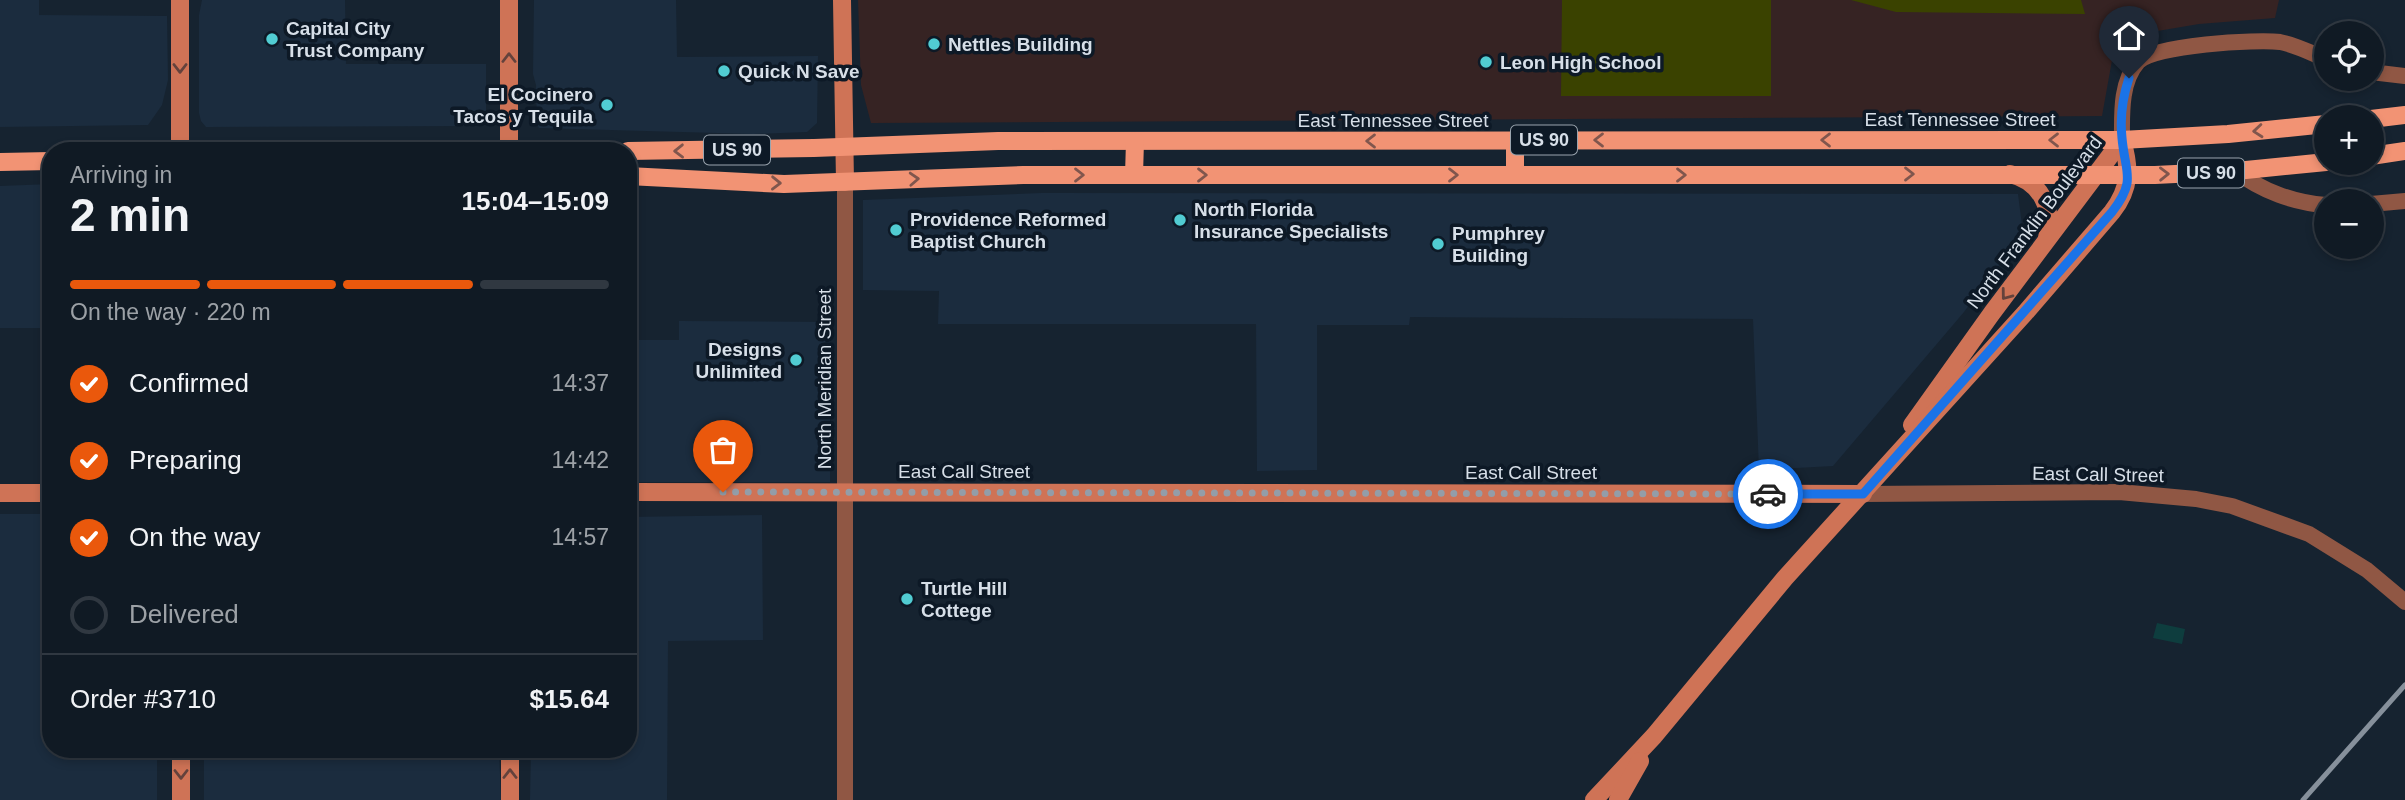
<!DOCTYPE html>
<meta charset="utf-8">
<style>
body{margin:0;font-family:Arial,sans-serif;background:#19232c;color:#f1f3f6;height:100vh;display:flex;flex-direction:column;font-size:26px;white-space:nowrap}
*{box-sizing:border-box;margin:0}
p{font-size:23px;color:#9ca1a6}
.icon{flex:none;width:38px;height:38px;fill:none;stroke:currentColor;stroke-width:2;stroke-linecap:round;stroke-linejoin:round}
.map{position:relative;flex:1;overflow:hidden}
.sheet{position:absolute;left:42px;top:142px;width:595px;height:616px;display:flex;flex-direction:column;background:#101a24;border-radius:28px;box-shadow:0 4px 10px #0003,0 0 0 2px #303841}
.sheet>*{flex:none}
.controls{position:absolute;left:2314px;top:21px;display:grid;gap:14px}
.controls a{display:grid;place-items:center;width:70px;height:70px;border-radius:50%;background:#101a24;box-shadow:0 4px 10px #0003,0 0 0 2px #303841;font-size:35px}
.pin{position:absolute;display:grid;place-items:center;width:60px;height:60px;color:#fff;margin:-72px -30px;border-radius:50% 50% 50% 0;rotate:-45deg;box-shadow:0 0 7px #0007}
.pin .icon{rotate:45deg}
.courier{position:absolute;display:grid;place-items:center;width:70px;height:70px;margin:-35px;border:5px solid #1a73e8;border-radius:50%;background:#fff;color:#222;box-shadow:0 2px 9px #0007}
.summary em{font-style:normal;font-weight:700}
.summary div{display:flex;flex-direction:column-reverse}
.summary{display:flex;align-items:center;justify-content:space-between;height:119px;padding:0 28px}
h1{font-size:46px;font-weight:700;line-height:52px}
.bar{display:grid;grid-template-columns:repeat(4,1fr);gap:10px 7px;align-content:center;height:84px;padding:0 28px}
.bar i{height:9px;border-radius:5px;background:#303841}
.bar .on{background:#ea580c}
.bar p{grid-column:span 4}
.line{display:flex;align-items:center;gap:18px;padding:0 28px;border-top:2px solid #303841}
.line div{flex:1}
ol{padding:0 28px;list-style:none}
li{display:flex;align-items:center;gap:21px;height:77px}
li p{margin-inline-start:auto}
li .icon{padding:7px;border-radius:50%;background:#ea580c;color:#fff;stroke-width:4}
li:last-child{color:#9ca1a6}
li i{width:38px;height:38px;border:4px solid #303841;border-radius:50%}
.map>svg:first-child{display:block}
.built{fill:#1b2c3e}
.education{fill:#362323}
.green{fill:#3a4200}
.water{fill:#0e3d3e}
.lines{fill:none;stroke-linecap:round;stroke-linejoin:round}
.street{stroke:#905744;stroke-width:16}
.secondary{stroke:#cf7356;stroke-width:18}
.primary{stroke:#f29374;stroke-width:18}
.rail{stroke:#86909b;stroke-width:5}
.oneway{stroke:#64423c}
.oneway2{stroke:#80564d}
.done{stroke:#939da8;stroke-width:7;stroke-dasharray:0 12.6}
.route{stroke:#1a73e8;stroke-width:9}
.poi-dot{fill:#51ccd2;stroke:#0d1926;stroke-width:2.5}
.labels{text-anchor:middle;stroke-width:7;stroke-linejoin:round;paint-order:stroke}
.shield{fill:#0d1926;stroke:#9aa4ae;stroke-width:2}
.shield-label{font-size:18px;font-weight:bold;fill:#d7dfe8}
.poi-label{font-size:19px;font-weight:bold;fill:#d7dfe8;stroke:#0d1926;text-anchor:start}
.street-label{font-size:19px;fill:#d7dfe8;stroke:#0d1926}
</style>
<div class="map">
<svg width="2405" height="800" viewBox="0 0 2405 800">
<rect width="100%" height="100%" fill="#162330"/>
<!-- built -->
<g class="built">
<path d="M 0,0 L 39,0 L 39,15 L 167,16 L 168,80 L 162,105 L 148,125 L 0,127 Z"/>
<path d="M 202,0 L 345,0 L 346,64 L 486,64 L 486,120 L 475,126 L 206,127 L 201,121 L 199,113 L 199,15 Z"/>
<path d="M 534,0 L 676,0 L 677,57 L 818,56 L 817,123 L 807,132 L 753,134 L 539,128 L 537,124 L 536,85 L 533,74 Z"/>
<path d="M 51,184 L 51,328 L 0,328 L 0,186 Z"/>
<path d="M 1042,193 L 2018,194 L 2023,233 L 1964,312 L 1833,466 L 1759,470 L 1753,319 L 1410,317 L 1409,325 L 1317,325 L 1317,470 L 1257,471 L 1256,324 L 938,324 L 939,291 L 863,290 L 863,200 Z"/>
<path d="M 679,321 L 830,322 L 830,482 L 628,482 L 628,340 L 679,340 Z"/>
<path d="M 0,514 L 51,514 L 51,749 L 157,749 L 157,800 L 0,800 Z"/>
<path d="M 762,515 L 763,640 L 668,641 L 667,800 L 530,800 L 531,749 L 628,749 L 628,517 Z"/>
<path d="M 204,749 L 499,749 L 501,800 L 204,800 Z"/>
</g>
<!-- education -->
<path class="education" d="M 858,0 L 2279,0 L 2275,18 L 2199,24 L 2116,38 L 2102,116 L 871,123 L 861,85 Z"/>
<!-- green -->
<g class="green">
<path d="M 1562,0 L 1771,0 L 1771,96 L 1561,96 Z"/>
<path d="M 1851,0 L 2081,0 L 2085,14 L 1896,12 Z"/>
</g>
<!-- water -->
<path class="water" d="M 2157,623 L 2185,629 L 2182,644 L 2153,638 Z"/>
<g class="lines">
<!-- street -->
<g class="street">
<path d="M 2371,72 L 2405,76"/>
<path d="M 2122,140 C 2122,115 2120,82 2138,62 C 2153,45 2257,39 2280,42 C 2296,45 2311,53 2326,59"/>
<path d="M 2236,171 C 2261,191 2295,203 2326,205"/>
<path d="M 2371,204 L 2405,201"/>
<path d="M 1863,494 L 2119,492 L 2196,499 L 2232,506 L 2309,534 L 2367,570 L 2405,602"/>
<path d="M 845,800 L 845,182"/>
</g>
<!-- secondary -->
<g class="secondary">
<path d="M 180,0 L 180,150"/>
<path d="M 509,0 L 509,150"/>
<path d="M 842,0 L 845,182"/>
<path d="M 2010,174 C 2041,181 2054,209 2047,238"/>
<path d="M 1912,425 L 1992,313 L 2122,140"/>
<path d="M 628,492 L 1863,494"/>
<path d="M 0,493 L 51,493"/>
<path d="M 181,749 L 181,800"/>
<path d="M 510,749 L 510,800"/>
<path d="M 1594,800 L 1654,736 L 1785,578 L 2025,313 L 2112,212 C 2131,188 2130,167 2122,140"/>
<path d="M 1618,800 L 1640,761"/>
</g>
<!-- primary -->
<g class="primary">
<path d="M 2371,119 L 2405,115"/>
<path d="M 628,151 L 814,148 L 998,141 L 2122,140 L 2228,134 L 2326,124"/>
<path d="M 2371,156 L 2405,151"/>
<path d="M 0,162 L 51,161"/>
<path d="M 1134,175 L 1135,141"/>
<path d="M 1515,175 L 1515,140"/>
<path d="M 628,176 L 784,184 L 1023,175 L 2155,175 L 2236,171 L 2326,162"/>
</g>
<!-- rail -->
<path class="rail" d="M 2303,800 L 2405,685"/>
</g>
<!-- one-way arrows -->
<defs><path id="oneway-chevron" d="M-2-3.5L2.5 0L-2 3.5" fill="none" stroke-width="1.6" stroke-linecap="round" stroke-linejoin="round" transform="scale(1.75)"/></defs>
<g class="oneway">
<use href="#oneway-chevron" transform="translate(509 58) rotate(-90)"/>
<use href="#oneway-chevron" transform="translate(180 68) rotate(90)"/>
<use href="#oneway-chevron" transform="translate(2006 295) rotate(127)"/>
<use href="#oneway-chevron" transform="translate(181 774) rotate(90)"/>
<use href="#oneway-chevron" transform="translate(510 774) rotate(-90)"/>
</g>
<g class="oneway2">
<use href="#oneway-chevron" transform="translate(2258 131) rotate(175)"/>
<use href="#oneway-chevron" transform="translate(1599 140) rotate(180)"/>
<use href="#oneway-chevron" transform="translate(1826 140) rotate(180)"/>
<use href="#oneway-chevron" transform="translate(2054 140) rotate(180)"/>
<use href="#oneway-chevron" transform="translate(1371 141) rotate(180)"/>
<use href="#oneway-chevron" transform="translate(679 151) rotate(179)"/>
<use href="#oneway-chevron" transform="translate(1909 174)"/>
<use href="#oneway-chevron" transform="translate(2164 174) rotate(-1)"/>
<use href="#oneway-chevron" transform="translate(1079 175)"/>
<use href="#oneway-chevron" transform="translate(1202 175)"/>
<use href="#oneway-chevron" transform="translate(1453 175)"/>
<use href="#oneway-chevron" transform="translate(1681 175)"/>
<use href="#oneway-chevron" transform="translate(914 179) rotate(-3)"/>
<use href="#oneway-chevron" transform="translate(776 183) rotate(1)"/>
</g>
<g class="lines">
<!-- done -->
<path class="done" d="M 723,492 L 1768,494"/>
<!-- route -->
<path class="route" d="M 1768,494 L 1863,494 L 2112,212 C 2137,180 2125,173 2122,138 C 2120,119 2123,96 2129,78"/>
</g>
<!-- markers -->
<g class="poi-dot">
<circle cx="272" cy="39" r="7"/>
<circle cx="934" cy="44" r="7"/>
<circle cx="1486" cy="62" r="7"/>
<circle cx="724" cy="71" r="7"/>
<circle cx="607" cy="105" r="7"/>
<circle cx="1180" cy="220" r="7"/>
<circle cx="896" cy="230" r="7"/>
<circle cx="1438" cy="244" r="7"/>
<circle cx="796" cy="360" r="7"/>
<circle cx="907" cy="599" r="7"/>
</g>
<g class="labels">
<!-- shield labels -->
<g class="shield">
<rect x="1511" y="125.5" width="66" height="29" rx="5"/>
<rect x="704" y="135.5" width="66" height="29" rx="5"/>
<rect x="2178" y="158.5" width="66" height="29" rx="5"/>
</g>
<g class="shield-label">
<text x="1544" y="146">US 90</text>
<text x="737" y="156">US 90</text>
<text x="2211" y="179">US 90</text>
</g>
<!-- poi labels -->
<g class="poi-label">
<text x="286" y="35">Capital City<tspan x="286" dy="22">Trust Company</tspan></text>
<text x="948" y="51">Nettles Building</text>
<text x="1500" y="69">Leon High School</text>
<text x="738" y="78">Quick N Save</text>
<text x="593" y="101" text-anchor="end">El Cocinero<tspan x="593" dy="22">Tacos y Tequila</tspan></text>
<text x="1194" y="216">North Florida<tspan x="1194" dy="22">Insurance Specialists</tspan></text>
<text x="910" y="226">Providence Reformed<tspan x="910" dy="22">Baptist Church</tspan></text>
<text x="1452" y="240">Pumphrey<tspan x="1452" dy="22">Building</tspan></text>
<text x="782" y="356" text-anchor="end">Designs<tspan x="782" dy="22">Unlimited</tspan></text>
<text x="921" y="595">Turtle Hill<tspan x="921" dy="22">Cottege</tspan></text>
</g>
<!-- street labels -->
<g class="street-label">
<text x="1960" y="126">East Tennessee Street</text>
<text x="1393" y="127">East Tennessee Street</text>
<text transform="translate(2034 222) rotate(-53)" y="7">North Franklin Boulevard</text>
<text transform="translate(824 379) rotate(-90)" y="7">North Meridian Street</text>
<text x="964" y="478">East Call Street</text>
<text x="1531" y="479">East Call Street</text>
<text transform="translate(2098 474) rotate(1)" y="7">East Call Street</text>
</g>
</g>
</svg>
<div class="controls">
<a><svg class="icon" aria-label="locate" viewBox="0 0 24 24"><circle cx="12" cy="12" r="6"/><path d="M12 2v4M12 18v4M2 12h4M18 12h4"/></svg></a>
<a>+</a>
<a>−</a>
</div>
<div class="pin" style="left:723px;top:492px;background:#ea580c"><svg class="icon" aria-label="bag" viewBox="0 0 24 24"><path d="M5 8h14l-1 12H6zM9 8a3 3 0 0 1 6 0"/></svg></div>
<div class="pin" style="left:2129px;top:78px;background:#1f2937"><svg class="icon" aria-label="home" viewBox="0 0 24 24"><path d="M3 11l9-7 9 7M6 9v11h12V9"/></svg></div>
<div class="courier" style="left:1768px;top:494px"><svg class="icon" aria-label="car" viewBox="0 0 24 24"><path d="M5 17H2v-5l4-1 3-4h7l3 4 3 1v5h-3M9 17h6M6 11h13"/><circle cx="7" cy="17" r="2"/><circle cx="17" cy="17" r="2"/></svg></div>
<section class="sheet">
<div class="summary"><div><h1>2 min</h1><p>Arriving in</p></div><em>15:04–15:09</em></div>
<div class="bar"><i class="on"></i><i class="on"></i><i class="on"></i><i></i><p>On the way · 220 m</p></div>
<ol>
<li><svg class="icon" aria-label="check" viewBox="0 0 24 24"><path d="M5 12l5 5 9-10"/></svg>Confirmed<p>14:37</p></li>
<li><svg class="icon" aria-label="check" viewBox="0 0 24 24"><path d="M5 12l5 5 9-10"/></svg>Preparing<p>14:42</p></li>
<li><svg class="icon" aria-label="check" viewBox="0 0 24 24"><path d="M5 12l5 5 9-10"/></svg>On the way<p>14:57</p></li>
<li><i></i>Delivered</li>
</ol>
<div class="line" style="height:91px"><div>Order #3710</div><b>$15.64</b></div>
</section>
</div>
